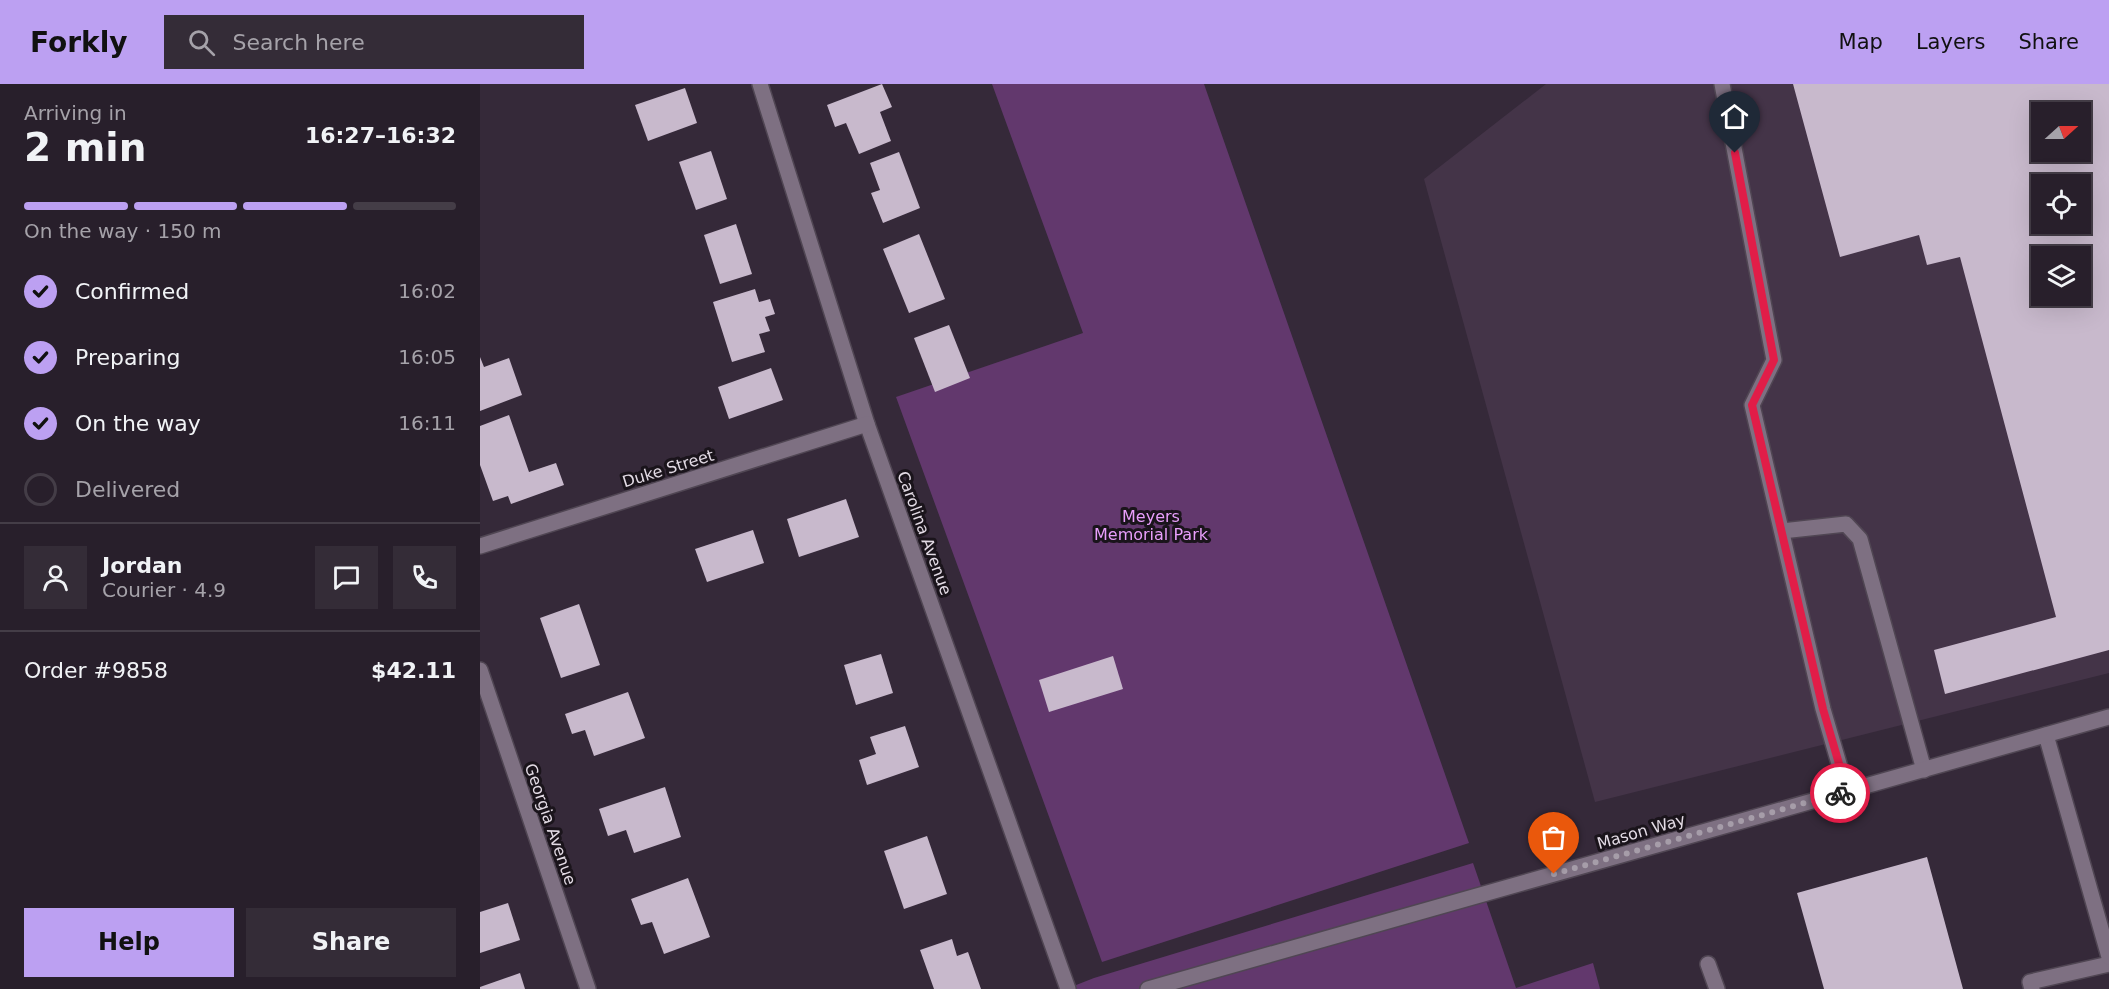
<!DOCTYPE html>
<meta charset="utf-8">
<style>
body{margin:0;font-family:"DejaVu Sans",sans-serif;background:#342c37;color:#f1f3f6;height:100vh;display:flex;flex-direction:column;font-size:22px;white-space:nowrap}
*{box-sizing:border-box;margin:0}
p{font-size:20px;color:#a5a2a9}
.icon{flex:none;width:33px;height:33px;fill:none;stroke:currentColor;stroke-width:2;stroke-linecap:round;stroke-linejoin:round}
.map{position:relative;flex:1;overflow:hidden}
.details{display:flex;flex-direction:column;background:#281f2b;width:480px}
.details>*{flex:none}
.needle{width:39px;rotate:69deg}
.fabs{position:absolute;left:1551px;top:18px;display:grid;gap:12px}
.fabs a{display:grid;place-items:center;width:60px;height:60px;border-radius:0px;background:#281f2b;box-shadow:0 6px 24px #0002,0 0 0 2px #443d47;font-size:30px}
.pin{position:absolute;display:grid;place-items:center;width:51px;height:51px;color:#fff;margin:-62px -26px;border-radius:50% 50% 50% 0;rotate:-45deg;box-shadow:0 0 6px #0007}
.pin .icon{rotate:45deg}
.courier{position:absolute;display:grid;place-items:center;width:60px;height:60px;margin:-30px;border:4px solid #e11d48;border-radius:50%;background:#fff;color:#222;box-shadow:0 2px 8px #0007}
.overview em{font-style:normal;font-weight:600}
.overview div{display:flex;flex-direction:column-reverse}
.overview{display:flex;align-items:center;justify-content:space-between;height:102px;padding:0 24px}
h1{font-size:39px;font-weight:600;line-height:45px}
.bar{display:grid;grid-template-columns:repeat(4,1fr);gap:9px 6px;align-content:center;height:72px;padding:0 24px}
.bar i{height:8px;border-radius:4px;background:#443d47}
.bar .active{background:#bca0f2}
.bar p{grid-column:span 4}
.line{display:flex;align-items:center;gap:15px;padding:0 24px;border-top:2px solid #443d47}
.line div{flex:1}
.round{display:grid;place-items:center;flex:none;width:63px;height:63px;border-radius:0px;background:#342c37}
ol{padding:0 24px;list-style:none}
li{display:flex;align-items:center;gap:18px;height:66px}
li p{margin-inline-start:auto}
li .icon{padding:6px;border-radius:50%;background:#bca0f2;color:#111;stroke-width:4}
li:last-child{color:#a5a2a9}
li i{width:33px;height:33px;border:3px solid #443d47;border-radius:50%}
.action{display:flex;gap:12px;margin-top:auto;padding:12px 24px}
.action a{flex:1;height:69px;border-radius:0px;background:#bca0f2;color:#111;font-size:24px;font-weight:600;line-height:69px;text-align:center}
.action a+a{background:#342c37;color:#f1f3f6}
header{display:flex;align-items:center;gap:36px;box-sizing:border-box;height:84px;padding:0 30px;background:#bca0f2;color:#111}
header strong{font-size:28px}
nav{display:flex;gap:33px;margin-inline-start:auto;font-size:21px}
.search{width:420px;height:54px;background:#342c37;display:flex;align-items:center;gap:15px;box-sizing:border-box;padding:0 21px;border-radius:0px;color:#a5a2a9;font-size:22px}
main{display:flex;flex:1;min-height:0}
.map>svg:first-child{display:block}
.built{fill:#443448;fill-rule:evenodd}
.green{fill:#62386d}
.building{fill:#c8b9cc;fill-rule:evenodd}
.lines{fill:none;stroke-linecap:round;stroke-linejoin:round}
.service-casing{stroke:#504653;stroke-width:18}
.minor-casing{stroke:#504653;stroke-width:18}
.service{stroke:#7e7082;stroke-width:15}
.minor{stroke:#7e7082;stroke-width:15}
.done{stroke:#a69da9;stroke-width:6;stroke-dasharray:0 10.8}
.route{stroke:#e11d48;stroke-width:8}
.labels{text-anchor:middle;stroke-width:6;stroke-linejoin:round;paint-order:stroke}
.street-label{font-size:16px;fill:#e3dbe5;stroke:#1a141b}
.park-label{font-size:16px;fill:#e99ffc;stroke:#1a141b}
</style>
<header>
<strong>Forkly</strong>
<div class="search"><svg class="icon" aria-label="search" viewBox="0 0 24 24"><circle cx="10" cy="10" r="6"/><path d="M15 15l6 6"/></svg>Search here</div>
<nav><a>Map</a><a>Layers</a><a>Share</a></nav>
</header>
<main>
<section class="details">
<div class="overview"><div><h1>2 min</h1><p>Arriving in</p></div><em>16:27–16:32</em></div>
<div class="bar"><i class="active"></i><i class="active"></i><i class="active"></i><i></i><p>On the way · 150 m</p></div>
<ol>
<li><svg class="icon" aria-label="check" viewBox="0 0 24 24"><path d="M5 12l5 5 9-10"/></svg>Confirmed<p>16:02</p></li>
<li><svg class="icon" aria-label="check" viewBox="0 0 24 24"><path d="M5 12l5 5 9-10"/></svg>Preparing<p>16:05</p></li>
<li><svg class="icon" aria-label="check" viewBox="0 0 24 24"><path d="M5 12l5 5 9-10"/></svg>On the way<p>16:11</p></li>
<li><i></i>Delivered</li>
</ol>
<div class="line" style="height:108px"><a class="round"><svg class="icon" aria-label="person" viewBox="0 0 24 24"><circle cx="12" cy="8" r="4"/><path d="M4 21q1-7 8-7t8 7"/></svg></a><div><b>Jordan</b><p>Courier · 4.9</p></div><a class="round"><svg class="icon" aria-label="chat" viewBox="0 0 24 24"><path d="M4 5h16v11H9l-5 4z"/></svg></a><a class="round"><svg class="icon" aria-label="phone" viewBox="0 0 24 24"><path d="M5 4h4l2 5-3 2q2 4 5 5l2-3 5 2v4C11 20 4 13 5 4z"/></svg></a></div>
<div class="line" style="height:78px"><div>Order #9858</div><b>$42.11</b></div>
<div class="action"><a>Help</a><a>Share</a></div>
</section>
<div class="map">
<svg width="1629" height="905" viewBox="0 0 1629 905">
<rect width="100%" height="100%" fill="#352939"/>
<!-- built -->
<path class="built" d="M 1066,0 L 1629,0 L 1629,589 L 1115,718 L 944,95 ZM 1562,28 L 1600,28 L 1600,68 L 1562,68 ZM 1562,100 L 1600,100 L 1600,140 L 1562,140 ZM 1562,172 L 1600,172 L 1600,212 L 1562,212 Z"/>
<!-- green -->
<g class="green">
<path d="M 512,0 L 724,0 L 989,759 L 622,878 L 416,313 L 603,249 Z"/>
<path d="M 993,779 L 1036,904 L 1113,879 L 1120,905 L 586,905 L 614,894 Z"/>
</g>
<!-- building -->
<g class="building">
<path d="M 402,0 L 412,23 L 400,28 L 411,57 L 379,70 L 366,39 L 355,43 L 347,21 Z"/>
<path d="M 1313,0 L 1629,0 L 1629,566 L 1465,610 L 1454,566 L 1576,533 L 1480,173 L 1447,181 L 1439,151 L 1360,173 ZM 1562,28 L 1600,28 L 1600,68 L 1562,68 ZM 1562,100 L 1600,100 L 1600,140 L 1562,140 ZM 1562,172 L 1600,172 L 1600,212 L 1562,212 Z"/>
<path d="M 205,4 L 217,39 L 168,57 L 155,21 Z"/>
<path d="M 231,67 L 247,115 L 216,126 L 199,78 Z"/>
<path d="M 419,68 L 440,124 L 403,139 L 391,109 L 400,106 L 390,79 Z"/>
<path d="M 256,140 L 272,190 L 240,200 L 224,151 Z"/>
<path d="M 439,150 L 465,215 L 429,229 L 403,165 Z"/>
<path d="M 275,205 L 279,218 L 290,215 L 295,230 L 285,233 L 290,247 L 279,250 L 285,268 L 252,278 L 233,218 Z"/>
<path d="M 469,241 L 490,294 L 455,308 L 434,254 Z"/>
<path d="M 0,273 L 4,283 L 29,274 L 42,311 L 0,327 Z"/>
<path d="M 291,284 L 303,316 L 249,335 L 238,303 Z"/>
<path d="M 29,331 L 49,388 L 76,379 L 84,401 L 31,420 L 28,412 L 13,417 L 0,381 L 0,342 Z"/>
<path d="M 366,415 L 379,453 L 319,473 L 307,435 Z"/>
<path d="M 273,446 L 284,479 L 227,498 L 215,465 Z"/>
<path d="M 99,520 L 120,581 L 81,594 L 60,534 Z"/>
<path d="M 401,570 L 413,609 L 376,621 L 364,581 Z"/>
<path d="M 633,572 L 643,605 L 569,628 L 559,596 Z"/>
<path d="M 148,608 L 165,654 L 114,672 L 105,646 L 92,650 L 85,630 Z"/>
<path d="M 425,642 L 439,683 L 387,701 L 379,676 L 396,670 L 390,653 Z"/>
<path d="M 185,703 L 201,753 L 154,769 L 146,746 L 128,752 L 119,725 Z"/>
<path d="M 447,752 L 467,810 L 424,825 L 404,767 Z"/>
<path d="M 1447,773 L 1483,905 L 1344,905 L 1317,809 Z"/>
<path d="M 208,794 L 230,853 L 184,870 L 172,838 L 161,841 L 151,815 Z"/>
<path d="M 28,819 L 40,856 L 0,869 L 0,828 Z"/>
<path d="M 472,855 L 477,872 L 488,868 L 501,905 L 454,905 L 440,866 Z"/>
<path d="M 40,889 L 45,905 L 0,905 L 0,903 Z"/>
</g>
<g class="lines">
<defs>
<g id="service">
<path d="M 1242,0 L 1294,276 L 1272,321 L 1343,625 L 1367,707"/>
<path d="M 1302,447 L 1366,440 L 1380,455 L 1444,686"/>
<path d="M 1228,880 L 1237,905"/>
<path d="M 1552,905 L 1550,898 L 1629,880"/>
</g>
<g id="minor">
<path d="M 280,0 L 387,340 L 588,905"/>
<path d="M 0,462 L 387,340"/>
<path d="M 0,586 L 108,905"/>
<path d="M 1566,651 L 1629,873"/>
<path d="M 668,905 L 1629,633"/>
</g>
</defs>
<!-- service casing -->
<use href="#service" class="service-casing"/>
<!-- minor casing -->
<use href="#minor" class="minor-casing"/>
<!-- service -->
<use href="#service" class="service"/>
<!-- minor -->
<use href="#minor" class="minor"/>
</g>
<g class="lines">
<!-- done -->
<path class="done" d="M 1074,790 L 1360,709"/>
<!-- route -->
<path class="route" d="M 1255,69 L 1294,276 L 1272,321 L 1343,625 L 1367,707 L 1360,709"/>
</g>
<g class="labels">
<!-- street labels -->
<g class="street-label">
<text transform="translate(188 384) rotate(-17)" y="6">Duke Street</text>
<text transform="translate(445 449) rotate(70)" y="6">Carolina Avenue</text>
<text transform="translate(71 740) rotate(71)" y="6">Georgia Avenue</text>
<text transform="translate(1161 747) rotate(-16)" y="6">Mason Way</text>
</g>
<!-- park labels -->
<g class="park-label">
<text x="671" y="438">Meyers<tspan x="671" dy="18">Memorial Park</tspan></text>
</g>
</g>
</svg>
<div class="fabs">
<a><svg class="needle" viewBox="-14 -14 28 28"><path d="M0-13l5 13h-10z" fill="#e53935"/><path d="M0 13l5-13h-10z" fill="#a5a2a9"/></svg></a>
<a><svg class="icon" aria-label="locate" viewBox="0 0 24 24"><circle cx="12" cy="12" r="6"/><path d="M12 2v4M12 18v4M2 12h4M18 12h4"/></svg></a>
<a><svg class="icon" aria-label="layers" viewBox="0 0 24 24"><path d="M12 4l9 5-9 5-9-5zM3 14l9 5 9-5"/></svg></a>
</div>
<div class="pin" style="left:1074px;top:790px;background:#ea580c"><svg class="icon" aria-label="bag" viewBox="0 0 24 24"><path d="M5 8h14l-1 12H6zM9 8a3 3 0 0 1 6 0"/></svg></div>
<div class="pin" style="left:1255px;top:69px;background:#1f2937"><svg class="icon" aria-label="home" viewBox="0 0 24 24"><path d="M3 11l9-7 9 7M6 9v11h12V9"/></svg></div>
<div class="courier" style="left:1360px;top:709px"><svg class="icon" aria-label="bike" viewBox="0 0 24 24"><circle cx="6" cy="16" r="4"/><circle cx="18" cy="16" r="4"/><path d="M6 16l4-8h5l3 8M10 8l3 8H6M13 5h3"/></svg></div>
</div>
</main>
